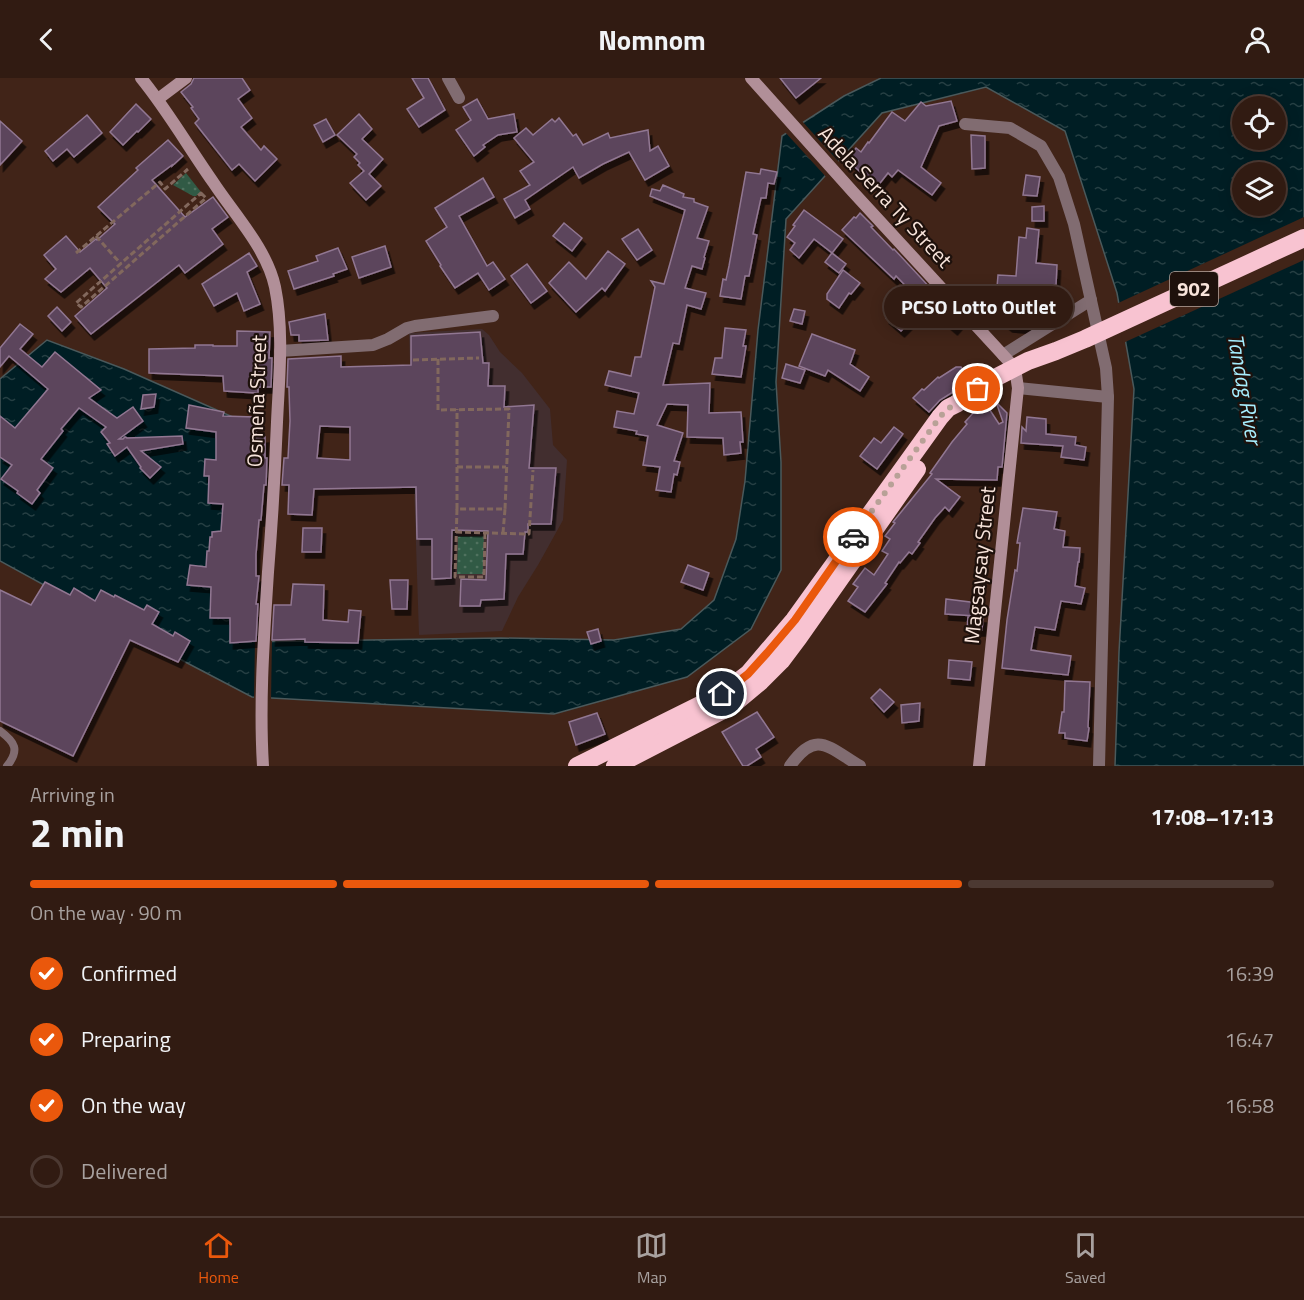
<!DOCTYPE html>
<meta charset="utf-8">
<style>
body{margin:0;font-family:"Titillium Web",sans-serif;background:#3d2820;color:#f1f3f6;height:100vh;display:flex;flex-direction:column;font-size:22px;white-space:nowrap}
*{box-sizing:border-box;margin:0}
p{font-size:20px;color:#a8a19f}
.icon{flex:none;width:33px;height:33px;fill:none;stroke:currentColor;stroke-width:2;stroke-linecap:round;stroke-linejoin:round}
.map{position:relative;height:688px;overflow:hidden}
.details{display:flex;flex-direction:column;background:#311b12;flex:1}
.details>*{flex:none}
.tools{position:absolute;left:1232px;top:18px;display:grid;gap:12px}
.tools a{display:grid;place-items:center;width:54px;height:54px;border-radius:50%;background:#311b12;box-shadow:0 3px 15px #0003,0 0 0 2px #4c3932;font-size:30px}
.pin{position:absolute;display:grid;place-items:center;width:51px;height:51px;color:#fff;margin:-26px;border:3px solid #fff;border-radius:50%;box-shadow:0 2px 6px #0007}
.courier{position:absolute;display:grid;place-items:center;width:60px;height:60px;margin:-30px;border:4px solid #ea580c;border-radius:50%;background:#fff;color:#222;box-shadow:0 2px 8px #0007}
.bubble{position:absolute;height:42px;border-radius:21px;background:#311b12;box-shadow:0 3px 15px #0003,0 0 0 2px #4c3932;font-size:20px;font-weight:700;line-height:42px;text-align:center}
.overview em{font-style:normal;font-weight:700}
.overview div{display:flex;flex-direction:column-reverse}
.overview{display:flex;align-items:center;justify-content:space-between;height:102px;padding:0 30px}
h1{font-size:39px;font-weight:700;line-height:45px}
.bar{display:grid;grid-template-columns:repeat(4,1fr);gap:9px 6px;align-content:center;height:72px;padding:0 30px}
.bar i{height:8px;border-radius:4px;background:#4c3932}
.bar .on{background:#ea580c}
.bar p{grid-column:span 4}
ol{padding:0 30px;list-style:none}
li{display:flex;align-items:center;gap:18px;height:66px}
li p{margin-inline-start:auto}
li .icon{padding:6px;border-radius:50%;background:#ea580c;color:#fff;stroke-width:4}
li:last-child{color:#a8a19f}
li i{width:33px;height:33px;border:3px solid #4c3932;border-radius:50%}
header{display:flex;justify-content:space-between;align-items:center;height:78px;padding:0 30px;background:#311b12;font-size:27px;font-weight:700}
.tabs{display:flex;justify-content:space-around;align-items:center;height:84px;border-top:2px solid #4c3932;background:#311b12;font-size:16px;color:#a8a19f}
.tabs a{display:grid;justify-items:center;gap:3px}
.tabs .on{color:#ea580c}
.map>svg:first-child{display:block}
.education{fill:#422e2f}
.park{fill:url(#park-dots)}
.water{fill:url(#water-ripples);stroke:#4a595b;stroke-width:1.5;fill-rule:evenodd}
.pier{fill:#412418}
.building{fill:#5c445c;stroke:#917792;stroke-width:1.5;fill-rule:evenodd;filter:url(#shadow)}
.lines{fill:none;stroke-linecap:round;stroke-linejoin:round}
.path{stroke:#82685d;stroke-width:3;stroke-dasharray:6 3;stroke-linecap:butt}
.lane{stroke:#816c71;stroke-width:8}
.street{stroke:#816c71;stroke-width:12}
.secondary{stroke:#b18f98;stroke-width:12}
.highway{stroke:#f8c3d1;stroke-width:18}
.done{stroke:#b8a197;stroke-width:6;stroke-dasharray:0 10.8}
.route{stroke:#ea580c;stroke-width:8}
.labels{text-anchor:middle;stroke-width:4.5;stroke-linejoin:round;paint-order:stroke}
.shield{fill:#1e110c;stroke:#b7a59d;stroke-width:1.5}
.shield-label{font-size:20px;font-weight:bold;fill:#f8e4db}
.street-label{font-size:21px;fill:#f8e4db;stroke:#1e110c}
.water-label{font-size:22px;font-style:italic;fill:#a6eefe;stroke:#1e110c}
</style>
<header><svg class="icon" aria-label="back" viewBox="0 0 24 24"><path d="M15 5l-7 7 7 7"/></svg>Nomnom<svg class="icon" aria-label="person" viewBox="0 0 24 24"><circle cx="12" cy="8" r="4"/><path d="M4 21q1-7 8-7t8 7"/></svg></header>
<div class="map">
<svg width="1304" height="688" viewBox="0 0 1304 688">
<defs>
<pattern id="park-dots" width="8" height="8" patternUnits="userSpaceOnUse" patternTransform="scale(1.5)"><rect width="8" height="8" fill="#315a45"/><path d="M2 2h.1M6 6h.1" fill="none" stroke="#50725f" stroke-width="1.8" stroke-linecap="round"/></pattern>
<pattern id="water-ripples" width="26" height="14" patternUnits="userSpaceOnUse" patternTransform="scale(1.5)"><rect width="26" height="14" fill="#001e24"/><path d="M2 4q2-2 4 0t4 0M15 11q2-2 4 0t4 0" fill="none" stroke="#263f43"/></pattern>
<filter id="shadow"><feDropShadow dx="3.5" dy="6" stdDeviation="0" flood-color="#0009"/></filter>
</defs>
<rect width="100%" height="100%" fill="#412418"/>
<!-- education -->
<path class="education" d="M 482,251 L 489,257 L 500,274 L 522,295 L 550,331 L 553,367 L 567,382 L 563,442 L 538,487 L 518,519 L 502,553 L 419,557 L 409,255 Z"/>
<!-- park -->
<g class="park">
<path d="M 186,95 L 201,114 L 196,118 L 193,118 L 173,107 Z"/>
<path d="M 458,458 L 484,458 L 483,496 L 457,496 Z"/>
</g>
<!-- water -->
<path class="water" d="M 881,0 L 1304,0 L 1304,688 L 1115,688 L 1119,574 L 1134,311 L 1117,215 L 1065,53 L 986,9 L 882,35 L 786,141 L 776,304 L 781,384 L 781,492 L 751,551 L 687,599 L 554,636 L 252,619 L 170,576 L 0,483 L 0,301 L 47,262 L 124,291 L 235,340 L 237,414 L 230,564 L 501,560 L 614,562 L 681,551 L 714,522 L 736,461 L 745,403 L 758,252 L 782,58 L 844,18 ZM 1242,28 L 1275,28 L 1275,62 L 1242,62 ZM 1242,94 L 1275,94 L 1275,128 L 1242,128 Z"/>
<!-- pier -->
<g class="pier">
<path d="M 801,42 L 840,85 L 827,100 L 784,53 Z"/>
<path d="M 1304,139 L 1304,182 L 1123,265 L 1116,226 Z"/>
<path d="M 255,561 L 272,561 L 271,623 L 254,622 Z"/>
</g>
<!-- building -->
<g class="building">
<path d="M 194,0 L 242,0 L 250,12 L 238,21 L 252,40 L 241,49 L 261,72 L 264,68 L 277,81 L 255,103 L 239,86 L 232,92 L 195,45 L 199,41 L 191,30 L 193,29 L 181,14 L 191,6 Z"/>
<path d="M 412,0 L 428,0 L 445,32 L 419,49 L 407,31 L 424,20 Z"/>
<path d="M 780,0 L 821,0 L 796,20 Z"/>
<path d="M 477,21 L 488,41 L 514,36 L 517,54 L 498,57 L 483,67 L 485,69 L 474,78 L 456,52 L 471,42 L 463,29 Z"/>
<path d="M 951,23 L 957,43 L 939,48 L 921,89 L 941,105 L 932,117 L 898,92 L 892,99 L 888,95 L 877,109 L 847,82 L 856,70 L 861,74 L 868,64 L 869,65 L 892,34 L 905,43 L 921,24 L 926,28 Z"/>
<path d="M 136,26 L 151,41 L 138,54 L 137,53 L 123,67 L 110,54 Z"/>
<path d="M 359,36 L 372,51 L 362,61 L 383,81 L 369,96 L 381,108 L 366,122 L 350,105 L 364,93 L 358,87 L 360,85 L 354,79 L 357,76 L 337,57 Z"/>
<path d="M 87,37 L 102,55 L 74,79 L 67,71 L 53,83 L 45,73 Z"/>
<path d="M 559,40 L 573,58 L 576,56 L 583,67 L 608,55 L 610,60 L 648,52 L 650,73 L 658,68 L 669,88 L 645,102 L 629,74 L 603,86 L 579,100 L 573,89 L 525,122 L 530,131 L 515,140 L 504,121 L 530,107 L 520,93 L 534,84 L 514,60 L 526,50 L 533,57 L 552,41 L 555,44 Z"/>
<path d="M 326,41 L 335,57 L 323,64 L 314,47 Z"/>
<path d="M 0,43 L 22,63 L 0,87 Z"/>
<path d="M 971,57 L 985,58 L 985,90 L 972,91 Z"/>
<path d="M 168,62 L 183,78 L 172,88 L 172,87 L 152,102 L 185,139 L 213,119 L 228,139 L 212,151 L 223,166 L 185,195 L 179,187 L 91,256 L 75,238 L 107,210 L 90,190 L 61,214 L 45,201 L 56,191 L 44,177 L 66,158 L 80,174 L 96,161 L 97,162 L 115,146 L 98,129 L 138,92 L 136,90 Z"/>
<path d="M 761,91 L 777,94 L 774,106 L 768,105 L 766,120 L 761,120 L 753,156 L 757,157 L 749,198 L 745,198 L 741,221 L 720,218 L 723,201 L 726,202 L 729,188 L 746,94 L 760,96 Z"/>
<path d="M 1026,97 L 1040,99 L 1037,118 L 1023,117 Z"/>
<path d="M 483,100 L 494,119 L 459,138 L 487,188 L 493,184 L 505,201 L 489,212 L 478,195 L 455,210 L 440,188 L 441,187 L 426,163 L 447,149 L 435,130 Z"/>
<path d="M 663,107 L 684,116 L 683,119 L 694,121 L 694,124 L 708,129 L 697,160 L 709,163 L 704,179 L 705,180 L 702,191 L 692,188 L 685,210 L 706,215 L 701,231 L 687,227 L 679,266 L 673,265 L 663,307 L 710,305 L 709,335 L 741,334 L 743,364 L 740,364 L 741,375 L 724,377 L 723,360 L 687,359 L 688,327 L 667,326 L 657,347 L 683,355 L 674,383 L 680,384 L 677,397 L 674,396 L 671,414 L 656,412 L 660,389 L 643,387 L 648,358 L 636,356 L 637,353 L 614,349 L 617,333 L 634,336 L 639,315 L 605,307 L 609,293 L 631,298 L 635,279 L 641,279 L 655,209 L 651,203 L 664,206 L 667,196 L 685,132 L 650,118 L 652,111 L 660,113 Z"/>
<path d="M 1044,128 L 1044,143 L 1032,143 L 1032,129 Z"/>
<path d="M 804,132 L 843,161 L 832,175 L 846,186 L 839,195 L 825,184 L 832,175 L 814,161 L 799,180 L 790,172 L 795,165 L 787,159 L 795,148 L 793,147 Z"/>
<path d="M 860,135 L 873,148 L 871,149 L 893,172 L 894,171 L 961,243 L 954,251 L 941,240 L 939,242 L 896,198 L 894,201 L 842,152 L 854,139 L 856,140 Z"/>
<path d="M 564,145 L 582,160 L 572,173 L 553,158 Z"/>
<path d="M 1027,150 L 1039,152 L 1036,185 L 1057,187 L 1056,207 L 1054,207 L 1052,224 L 1035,223 L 1031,250 L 1009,248 L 989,232 L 996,222 L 998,197 L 1016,198 L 1019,159 L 1026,160 Z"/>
<path d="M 638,151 L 652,172 L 637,182 L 622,161 Z"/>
<path d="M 385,168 L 391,189 L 359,200 L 352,179 Z"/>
<path d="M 338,170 L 347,191 L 333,196 L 334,198 L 294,211 L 288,193 L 318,183 L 316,178 Z"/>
<path d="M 608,173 L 625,186 L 605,213 L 602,210 L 576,234 L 549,205 L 569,184 L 586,201 Z"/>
<path d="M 249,175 L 257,188 L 247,194 L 260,226 L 244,233 L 237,215 L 214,228 L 202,206 Z"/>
<path d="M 527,186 L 547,213 L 531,225 L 511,198 Z"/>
<path d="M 843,192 L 860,205 L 851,216 L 849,215 L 839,230 L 827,221 L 827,216 Z"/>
<path d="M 57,229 L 71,244 L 62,253 L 48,238 Z"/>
<path d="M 896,229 L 911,243 L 901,253 L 886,240 Z"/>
<path d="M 794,231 L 805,233 L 802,246 L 790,243 Z"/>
<path d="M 325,236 L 328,262 L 299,263 L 299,257 L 291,257 L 289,244 Z"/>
<path d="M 20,246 L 33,256 L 20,271 L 42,289 L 55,274 L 101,312 L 89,320 L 117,340 L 133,329 L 143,343 L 119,361 L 123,361 L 125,359 L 127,360 L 182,358 L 183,366 L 141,373 L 161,389 L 150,400 L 140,390 L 141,389 L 127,369 L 115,378 L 107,366 L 110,365 L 101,354 L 106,349 L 79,330 L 61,351 L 63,353 L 41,381 L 53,390 L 37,412 L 40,415 L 32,426 L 17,415 L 18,413 L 1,401 L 12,387 L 0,379 L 0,338 L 15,350 L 48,311 L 9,278 L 0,289 L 0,270 Z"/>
<path d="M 725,250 L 746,252 L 743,268 L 746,268 L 741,299 L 712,296 L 715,280 L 722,280 Z"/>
<path d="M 237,253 L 270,254 L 269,280 L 272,280 L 271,309 L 258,309 L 258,315 L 224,313 L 223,298 L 149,295 L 149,271 L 195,270 L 195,267 L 213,267 L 213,268 L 237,268 Z"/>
<path d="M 480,254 L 483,285 L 489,285 L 488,308 L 505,308 L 504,329 L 534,327 L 529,390 L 556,390 L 551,446 L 528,446 L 528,454 L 525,454 L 523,476 L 506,476 L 504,521 L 481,522 L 480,528 L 460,528 L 461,501 L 486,502 L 488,453 L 452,452 L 451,500 L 432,501 L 432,461 L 417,461 L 416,409 L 314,411 L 312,437 L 288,436 L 289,407 L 282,407 L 284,380 L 288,380 L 290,343 L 289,311 L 289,309 L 287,309 L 288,281 L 341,278 L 341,289 L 411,287 L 411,258 ZM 320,348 L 350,349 L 350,382 L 317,380 Z"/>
<path d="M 812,256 L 855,272 L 850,286 L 869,299 L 860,313 L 828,292 L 825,298 L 799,288 Z"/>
<path d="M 786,286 L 805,292 L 800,305 L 782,300 Z"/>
<path d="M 956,289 L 961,289 L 968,300 L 952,313 L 953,314 L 940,322 L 929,334 L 913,320 L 922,311 L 924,312 L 938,299 L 939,300 Z"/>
<path d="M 156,316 L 154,329 L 141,331 L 143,317 Z"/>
<path d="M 984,323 L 999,346 L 1003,344 L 996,324 L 1007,335 L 1002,389 L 998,389 L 997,402 L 936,401 L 960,419 L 949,433 L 945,429 L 935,440 L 918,464 L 920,465 L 912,476 L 909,474 L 900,485 L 899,484 L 885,505 L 887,506 L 865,534 L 848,523 L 858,509 L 853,506 L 865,490 L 874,497 L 888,476 L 882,473 L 890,461 L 885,458 L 895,445 L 893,444 L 932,396 L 930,395 L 952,364 L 967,346 L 965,344 Z"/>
<path d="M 189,327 L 224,334 L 223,338 L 257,339 L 256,360 L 265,359 L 265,380 L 267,380 L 266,407 L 264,407 L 261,442 L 259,442 L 256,476 L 256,498 L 259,498 L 256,526 L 258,526 L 256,563 L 230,565 L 230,540 L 210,540 L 211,509 L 187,507 L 190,487 L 206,489 L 207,473 L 209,473 L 210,459 L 212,459 L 212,454 L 221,453 L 223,426 L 208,425 L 209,398 L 204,398 L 205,381 L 216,382 L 216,354 L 186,350 Z"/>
<path d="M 1027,339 L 1046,341 L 1046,356 L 1076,359 L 1075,367 L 1086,369 L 1084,382 L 1061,379 L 1063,368 L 1021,365 L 1022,349 L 1026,353 Z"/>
<path d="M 894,349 L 903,356 L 877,391 L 860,378 L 874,360 L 881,365 Z"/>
<path d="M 1023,430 L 1057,434 L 1054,451 L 1065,453 L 1063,469 L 1080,470 L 1079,484 L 1078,484 L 1075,508 L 1085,510 L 1081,526 L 1061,523 L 1055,552 L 1035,549 L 1031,572 L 1071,578 L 1068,597 L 1002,590 L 1007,542 L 1015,492 L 1017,493 L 1020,465 L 1017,465 Z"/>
<path d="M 303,450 L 322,450 L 321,474 L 302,474 Z"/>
<path d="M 688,487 L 709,495 L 703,512 L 681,504 Z"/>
<path d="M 390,502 L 408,502 L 407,531 L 392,531 Z"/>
<path d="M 45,504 L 70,517 L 74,510 L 95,523 L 101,512 L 114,519 L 115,517 L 144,532 L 147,527 L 159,534 L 152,546 L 173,558 L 175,554 L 190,563 L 178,584 L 130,562 L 73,678 L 0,643 L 0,512 L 31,527 Z"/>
<path d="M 293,506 L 324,507 L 323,542 L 348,544 L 349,532 L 361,533 L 358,565 L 305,564 L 305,561 L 272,562 L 274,527 L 291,527 Z"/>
<path d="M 946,521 L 978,525 L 976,538 L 945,536 Z"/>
<path d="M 968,539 L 983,539 L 982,552 L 967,552 Z"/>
<path d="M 598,551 L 601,563 L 591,566 L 587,554 Z"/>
<path d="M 949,582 L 972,584 L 970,602 L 948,600 Z"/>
<path d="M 1065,603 L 1090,604 L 1088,649 L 1089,650 L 1087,663 L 1065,660 L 1065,655 L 1059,655 L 1062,634 L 1064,634 Z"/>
<path d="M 880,611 L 894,624 L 884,634 L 871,620 Z"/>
<path d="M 920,625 L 919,643 L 902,645 L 901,627 Z"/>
<path d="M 757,634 L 774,659 L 756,671 L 761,679 L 747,688 L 743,688 L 722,654 Z"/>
<path d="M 597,635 L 605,656 L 576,667 L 569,644 Z"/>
</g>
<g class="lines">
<!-- path -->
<g class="path">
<path d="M 201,115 L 206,120 L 81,229 L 76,225 Z"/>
<path d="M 96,158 L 121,186"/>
<path d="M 76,175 L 160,104 L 165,111 L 188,91"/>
<path d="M 438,281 L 438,332 L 509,331 L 505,431 L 457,431 L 457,331"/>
<path d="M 413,282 L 479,280"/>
<path d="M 457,389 L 506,389"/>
<path d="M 457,431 L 455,499 L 484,499 L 485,455"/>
<path d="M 456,454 L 529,456 L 533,392"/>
<path d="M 503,455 L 505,431"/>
</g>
<!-- lane -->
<path class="lane" d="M 0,653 C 15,664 20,672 7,688"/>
<!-- street -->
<g class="street">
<path d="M 448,0 L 459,20"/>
<path d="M 965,46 L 1010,50 L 1041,68 L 1059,99 L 1074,146 L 1106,290 L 1108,319 L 1099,688"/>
<path d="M 280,273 L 373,267 L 388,261 L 407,250 L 415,248 L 493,238"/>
<path d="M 1003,277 L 1091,222"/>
<path d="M 1018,310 L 1108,319"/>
<path d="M 790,688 C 816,651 828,669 860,688"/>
</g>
<!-- secondary -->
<g class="secondary">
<path d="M 141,0 C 168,33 189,70 213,104 C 234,136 267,171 275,209 C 284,253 279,300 277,344 C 275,394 272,444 268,494 C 264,558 259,623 263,688"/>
<path d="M 751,0 L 853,114 L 1015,290 L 1018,310 L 979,688"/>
<path d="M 158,21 L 186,0"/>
</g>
<!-- highway -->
<g class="highway">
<path d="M 577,688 L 722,616 L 748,596 L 794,542 L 940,339 L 948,330 L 956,326 L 989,303 L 1028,283 L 1056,273 L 1085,261 L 1304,160"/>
<path d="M 615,688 L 731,628 L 761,603 L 781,583 L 799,559 L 917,391"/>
</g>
</g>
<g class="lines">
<!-- done -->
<path class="done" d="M 853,459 L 940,339 C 950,327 965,320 978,311"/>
<!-- route -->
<path class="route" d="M 722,616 L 748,596 L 767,575 L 795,542 L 853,459"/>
</g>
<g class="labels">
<!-- shield labels -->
<rect class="shield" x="1170" y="194" width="48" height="34" rx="4.5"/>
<g class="shield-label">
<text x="1194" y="218">902</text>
</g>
<!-- street labels -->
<g class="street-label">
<text transform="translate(885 119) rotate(47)" y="7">Adela Serra Ty Street</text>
<text transform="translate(257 323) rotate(-88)" y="7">Osmeña Street</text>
<text transform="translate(980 487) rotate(-84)" y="7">Magsaysay Street</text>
</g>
<!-- water labels -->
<g class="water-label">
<text transform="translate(1245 311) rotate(80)" y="8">Tandag River</text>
</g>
</g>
</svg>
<div class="tools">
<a><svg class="icon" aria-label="locate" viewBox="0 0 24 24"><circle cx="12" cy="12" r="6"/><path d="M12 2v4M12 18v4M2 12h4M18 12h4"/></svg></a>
<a><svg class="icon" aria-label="layers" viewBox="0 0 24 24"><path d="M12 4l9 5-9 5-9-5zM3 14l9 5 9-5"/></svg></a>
</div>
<div class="pin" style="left:978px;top:311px;background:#ea580c"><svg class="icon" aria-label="bag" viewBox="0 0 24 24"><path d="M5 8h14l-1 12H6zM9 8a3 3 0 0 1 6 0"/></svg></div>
<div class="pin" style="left:722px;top:616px;background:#1f2937"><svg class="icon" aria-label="home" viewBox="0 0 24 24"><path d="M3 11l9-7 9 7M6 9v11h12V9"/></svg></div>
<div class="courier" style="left:853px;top:459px"><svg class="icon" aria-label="car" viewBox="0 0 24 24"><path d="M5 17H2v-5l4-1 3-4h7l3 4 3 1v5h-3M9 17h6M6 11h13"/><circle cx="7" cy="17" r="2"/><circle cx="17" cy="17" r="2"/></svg></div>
<div class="bubble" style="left:884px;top:208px;width:189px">PCSO Lotto Outlet</div>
</div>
<section class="details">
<div class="overview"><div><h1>2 min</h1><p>Arriving in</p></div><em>17:08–17:13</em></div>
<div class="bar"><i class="on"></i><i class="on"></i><i class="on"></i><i></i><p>On the way · 90 m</p></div>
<ol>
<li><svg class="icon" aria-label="check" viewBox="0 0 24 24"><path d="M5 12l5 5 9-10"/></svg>Confirmed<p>16:39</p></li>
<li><svg class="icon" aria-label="check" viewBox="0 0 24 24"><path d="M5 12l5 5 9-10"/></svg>Preparing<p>16:47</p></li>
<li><svg class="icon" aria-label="check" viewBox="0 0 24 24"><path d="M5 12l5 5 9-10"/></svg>On the way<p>16:58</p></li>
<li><i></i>Delivered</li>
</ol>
</section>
<nav class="tabs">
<a class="on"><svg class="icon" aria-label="home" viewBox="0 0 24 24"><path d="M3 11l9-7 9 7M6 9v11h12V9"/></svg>Home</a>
<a><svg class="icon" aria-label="map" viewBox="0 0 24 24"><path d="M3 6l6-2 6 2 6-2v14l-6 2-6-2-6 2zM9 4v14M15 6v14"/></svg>Map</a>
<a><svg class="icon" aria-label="saved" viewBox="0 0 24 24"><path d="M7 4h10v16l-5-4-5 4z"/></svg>Saved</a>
</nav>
